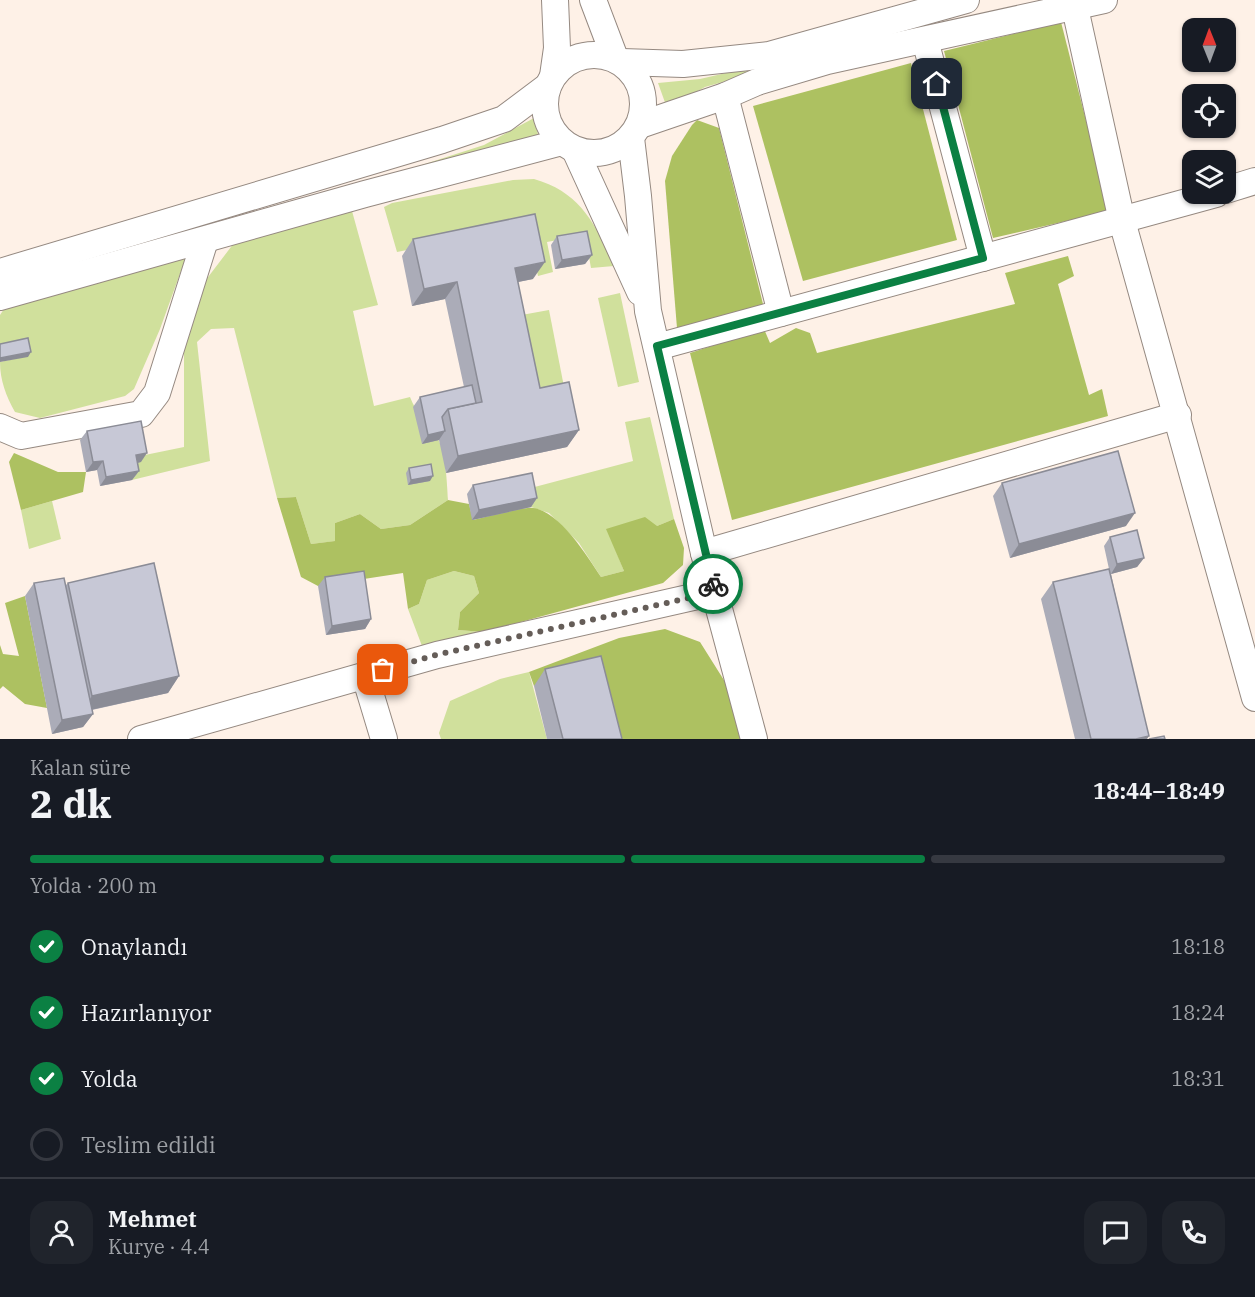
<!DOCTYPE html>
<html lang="tr">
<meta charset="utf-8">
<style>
body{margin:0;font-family:"IBM Plex Serif",serif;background:#20242c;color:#f1f3f6;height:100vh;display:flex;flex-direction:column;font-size:22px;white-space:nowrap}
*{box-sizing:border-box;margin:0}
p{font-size:20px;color:#9ea1a6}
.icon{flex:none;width:33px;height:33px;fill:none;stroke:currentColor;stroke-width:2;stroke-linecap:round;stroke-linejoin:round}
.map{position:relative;height:739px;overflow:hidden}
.sheet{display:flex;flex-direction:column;background:#171b24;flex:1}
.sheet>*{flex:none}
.needle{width:39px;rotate:359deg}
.fabs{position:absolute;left:1182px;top:18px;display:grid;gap:12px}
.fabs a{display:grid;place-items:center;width:54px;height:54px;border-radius:12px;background:#171b24;box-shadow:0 2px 4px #0004;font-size:30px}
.pin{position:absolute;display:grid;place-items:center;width:51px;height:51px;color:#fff;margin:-26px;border-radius:12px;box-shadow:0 3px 9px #0006}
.courier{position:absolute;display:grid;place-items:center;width:60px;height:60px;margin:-30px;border:4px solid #0b8043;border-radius:50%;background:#fff;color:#222;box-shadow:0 2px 8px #0007}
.head em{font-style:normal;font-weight:700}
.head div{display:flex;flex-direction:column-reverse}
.head{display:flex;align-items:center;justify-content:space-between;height:102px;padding:0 30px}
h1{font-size:39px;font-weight:700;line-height:45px}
.bar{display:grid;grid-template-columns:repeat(4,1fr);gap:9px 6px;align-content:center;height:72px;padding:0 30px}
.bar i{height:8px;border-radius:4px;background:#363941}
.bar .current{background:#0b8043}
.bar p{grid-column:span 4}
.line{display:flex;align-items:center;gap:15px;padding:0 30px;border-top:2px solid #363941}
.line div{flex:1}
.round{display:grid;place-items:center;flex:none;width:63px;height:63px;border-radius:18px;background:#20242c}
ol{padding:0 30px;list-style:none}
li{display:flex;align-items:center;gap:18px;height:66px}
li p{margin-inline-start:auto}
li .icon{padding:6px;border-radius:50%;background:#0b8043;color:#fff;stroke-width:4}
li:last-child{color:#9ea1a6}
li i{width:33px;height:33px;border:3px solid #363941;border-radius:50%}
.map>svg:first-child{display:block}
.green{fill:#d0e09c}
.forest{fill:#adc161}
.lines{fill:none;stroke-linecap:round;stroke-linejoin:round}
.minor-casing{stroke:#958981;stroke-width:28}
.minor{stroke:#fff;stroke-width:26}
.wall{fill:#abacb8}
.shaded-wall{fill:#8b8c96}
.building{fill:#c7c8d6;stroke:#8b8c96;stroke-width:1.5}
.done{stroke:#655d58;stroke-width:6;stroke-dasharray:0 10.8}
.route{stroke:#0b8043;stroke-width:8}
</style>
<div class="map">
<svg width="1255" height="739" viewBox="0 0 1255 739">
<rect width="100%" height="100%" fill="#fef1e7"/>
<!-- green -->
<g class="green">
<path d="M 770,63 L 737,78 L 705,87 L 667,108 L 658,83 L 700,79 Z"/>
<path d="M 534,118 L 541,147 L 378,179 L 484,145 Z"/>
<path d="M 534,179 C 580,192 596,224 614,266 L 591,268 L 585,235 L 547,242 L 553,272 L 538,276 L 528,226 L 397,252 L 384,207 L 392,203 L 513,180 Z"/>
<path d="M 352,211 L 378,305 L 353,311 L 374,406 L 410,397 C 416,414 430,424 438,439 C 446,454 447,483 448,500 L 410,525 L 381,529 L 360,514 L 335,523 L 336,541 L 311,544 L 296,497 L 277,498 L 234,328 L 211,329 L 197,342 L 210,461 L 132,480 L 129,465 L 140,456 L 184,447 L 184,343 L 199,289 L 234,243 Z"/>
<path d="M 186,257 L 160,329 L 134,389 L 125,396 L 40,418 L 15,412 C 6,396 0,380 0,362 L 28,356 L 0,348 L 0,315 L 4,309 Z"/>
<path d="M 620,293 L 639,382 L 618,387 L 598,298 Z"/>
<path d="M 549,310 L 565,392 L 532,398 L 516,316 Z"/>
<path d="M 650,417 L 674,519 L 657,526 L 607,529 L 624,571 L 601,577 L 579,543 L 549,513 L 531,507 L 527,489 L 633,461 L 625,422 Z"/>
<path d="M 52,501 L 61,539 L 29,549 L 21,510 Z"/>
<path d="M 454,571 L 474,576 L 479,593 L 460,612 L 458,630 L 484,632 L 422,646 L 408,609 L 419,604 L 427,580 Z"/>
<path d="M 529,672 L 547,739 L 441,739 L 439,733 L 450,701 L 500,679 Z"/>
</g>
<!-- forest -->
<g class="forest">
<path d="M 1061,22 L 1109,211 L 993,238 L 944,51 Z"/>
<path d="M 911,63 L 957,240 L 803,281 L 753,106 Z"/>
<path d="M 697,120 L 719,128 L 764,308 L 677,328 L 665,181 L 672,156 L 692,125 Z"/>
<path d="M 1068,256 L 1074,276 L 1058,284 L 1089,395 L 1102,389 L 1108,416 L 732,520 L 690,353 L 764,329 L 770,343 L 796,328 L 810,333 L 817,353 L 1015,304 L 1005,273 Z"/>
<path d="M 14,453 L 58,472 L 86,472 L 83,492 L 21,510 L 9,462 Z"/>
<path d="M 296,497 L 311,544 L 335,541 L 335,523 L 360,514 L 381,529 L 410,525 L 448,500 L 469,504 L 473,520 C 491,516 510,509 528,508 C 556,505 587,556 601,577 L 624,571 L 606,529 L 645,517 L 657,526 L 674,519 L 684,548 L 683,565 L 663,583 L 484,632 L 458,630 L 460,612 L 479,593 L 474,576 L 454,571 L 427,580 L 419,604 L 408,609 L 403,573 L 318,586 L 301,577 L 277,498 Z"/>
<path d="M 25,596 L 47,708 L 25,704 L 3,686 L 0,689 L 0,645 L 3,654 L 19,656 L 5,603 Z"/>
<path d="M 665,629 L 700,642 L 727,685 L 740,739 L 606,739 L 589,673 L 534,686 L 529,672 L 619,638 Z"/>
</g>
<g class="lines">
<defs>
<g id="minor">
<path d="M 593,0 L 615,58"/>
<path d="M 1075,8 L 1122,221 L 1255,698"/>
<path d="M 925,40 L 983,258"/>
<circle cx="594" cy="104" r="49"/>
<path d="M 622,62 L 683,64 L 769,55 L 966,0"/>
<path d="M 553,76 L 557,48 L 555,0"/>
<path d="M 725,96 L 781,313"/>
<path d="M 640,125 L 725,96 L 757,82 L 827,61 L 1104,0"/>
<path d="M 631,138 L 638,196 L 648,311 L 704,553 L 754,739"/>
<path d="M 575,150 L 640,292"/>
<path d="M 1226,190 L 1255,181"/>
<path d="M 0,272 L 442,140 L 504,119 L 548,86"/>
<path d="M 0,297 L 365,194 L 562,142"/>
<path d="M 657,347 L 1216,194"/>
<path d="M 0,427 L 21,436 L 141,414 L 157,393 L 205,240"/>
<path d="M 704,553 L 1178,415"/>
<path d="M 365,676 L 384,739"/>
<path d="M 141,739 L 437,655 L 715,592"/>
</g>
</defs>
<!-- minor casing -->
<use href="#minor" class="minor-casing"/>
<!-- minor -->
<use href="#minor" class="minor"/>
</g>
<!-- wall -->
<g class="wall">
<path d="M 557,236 L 592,255 L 585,264 L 555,269 L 551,245 Z"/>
<path d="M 413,239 L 533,279 L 518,282 L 540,388 L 579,430 L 567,447 L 446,473 L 439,440 L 422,444 L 413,407 L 420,397 L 464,387 L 445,299 L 412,306 L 402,256 Z"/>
<path d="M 87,431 L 141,462 L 137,463 L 139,471 L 132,480 L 100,486 L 97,470 L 86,472 L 80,440 Z"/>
<path d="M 409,468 L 430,481 L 408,485 L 406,473 Z"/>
<path d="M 1002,483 L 1126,526 L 1010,558 L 993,496 Z"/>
<path d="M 473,485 L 537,498 L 531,507 L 472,520 L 467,494 Z"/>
<path d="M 1110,537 L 1144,558 L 1137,567 L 1111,574 L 1147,739 L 1075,739 L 1041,599 L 1053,582 L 1109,569 L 1104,546 Z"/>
<path d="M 325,577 L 371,619 L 365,629 L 326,635 L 318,586 Z"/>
<path d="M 34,583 L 65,586 L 68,583 L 179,676 L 168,693 L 92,710 L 93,714 L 83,727 L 52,734 L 25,596 Z"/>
<path d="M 545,669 L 622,739 L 547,739 L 534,686 Z"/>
</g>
<!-- shaded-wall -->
<g class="shaded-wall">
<path d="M 592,255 L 585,264 L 555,269 L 562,260 Z"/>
<path d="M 545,262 L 533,279 L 503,285 L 515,268 Z"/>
<path d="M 457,282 L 445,299 L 412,306 L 424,289 Z"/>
<path d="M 31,352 L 28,357 L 0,362 L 0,358 Z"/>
<path d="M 579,430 L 567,447 L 446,473 L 458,456 Z"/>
<path d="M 445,431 L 439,440 L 422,444 L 428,435 Z"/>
<path d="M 147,453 L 141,462 L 129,465 L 136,455 Z"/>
<path d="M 103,461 L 97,470 L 86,472 L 93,462 Z"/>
<path d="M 139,471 L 132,480 L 100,486 L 106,477 Z"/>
<path d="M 433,476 L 430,481 L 408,485 L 411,480 Z"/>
<path d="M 537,498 L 531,507 L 472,520 L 479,510 Z"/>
<path d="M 1135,513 L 1126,526 L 1010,558 L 1019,544 Z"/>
<path d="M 1144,558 L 1137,567 L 1111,574 L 1117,564 Z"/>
<path d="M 371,619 L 365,629 L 326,635 L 332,626 Z"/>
<path d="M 179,676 L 168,693 L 81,712 L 92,696 Z"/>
<path d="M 93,714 L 83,727 L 52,734 L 62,720 Z"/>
<path d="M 1149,736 L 1147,739 L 1136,739 Z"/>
</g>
<!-- building -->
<g class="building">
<path d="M 535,214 L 545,262 L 515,268 L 540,388 L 569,382 L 579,430 L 458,456 L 448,409 L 482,402 L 457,282 L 424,289 L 413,239 Z"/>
<path d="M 587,231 L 592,255 L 562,260 L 557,236 Z"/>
<path d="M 28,338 L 31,352 L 0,358 L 0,344 Z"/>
<path d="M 472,385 L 476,403 L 448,409 L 442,417 L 445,431 L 428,435 L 420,397 Z"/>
<path d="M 141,421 L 147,453 L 136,455 L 139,471 L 106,477 L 103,461 L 93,462 L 87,431 Z"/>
<path d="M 1118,451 L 1135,513 L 1019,544 L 1002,483 Z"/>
<path d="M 431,464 L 433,476 L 411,480 L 409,468 Z"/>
<path d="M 532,473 L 537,498 L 479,510 L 473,485 Z"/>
<path d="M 1137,530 L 1144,558 L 1117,564 L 1110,537 Z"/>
<path d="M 154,563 L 179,676 L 92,696 L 68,583 Z"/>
<path d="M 1109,569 L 1149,736 L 1136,739 L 1091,739 L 1053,582 Z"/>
<path d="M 364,571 L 371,619 L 332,626 L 325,577 Z"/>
<path d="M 64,578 L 93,714 L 62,720 L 34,583 Z"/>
<path d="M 601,656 L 622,739 L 563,739 L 545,669 Z"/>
<path d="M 1164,736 L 1165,739 L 1149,739 Z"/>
</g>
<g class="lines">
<!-- done -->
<path class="done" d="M 383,670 L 436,655 L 715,592 L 713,584"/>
<!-- route -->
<path class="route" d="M 713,584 L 657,346 L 983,258 L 937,84"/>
</g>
</svg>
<div class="fabs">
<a><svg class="needle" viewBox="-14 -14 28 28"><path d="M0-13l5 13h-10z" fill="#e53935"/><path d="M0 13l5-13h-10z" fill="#9ea1a6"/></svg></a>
<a><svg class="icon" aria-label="locate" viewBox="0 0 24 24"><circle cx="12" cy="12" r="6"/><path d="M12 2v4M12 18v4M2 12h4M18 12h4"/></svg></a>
<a><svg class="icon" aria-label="layers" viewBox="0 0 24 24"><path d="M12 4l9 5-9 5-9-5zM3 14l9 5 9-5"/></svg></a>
</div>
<div class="pin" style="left:383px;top:670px;background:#ea580c"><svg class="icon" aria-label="bag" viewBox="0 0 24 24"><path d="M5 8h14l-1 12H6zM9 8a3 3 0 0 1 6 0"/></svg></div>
<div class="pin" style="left:937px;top:84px;background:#1f2937"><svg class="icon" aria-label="home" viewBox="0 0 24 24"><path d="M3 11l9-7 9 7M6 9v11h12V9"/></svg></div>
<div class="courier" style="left:713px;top:584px"><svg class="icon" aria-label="bike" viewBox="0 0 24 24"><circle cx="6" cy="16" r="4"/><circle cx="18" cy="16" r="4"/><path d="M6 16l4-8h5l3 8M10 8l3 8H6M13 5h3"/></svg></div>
</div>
<section class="sheet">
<div class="head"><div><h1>2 dk</h1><p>Kalan süre</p></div><em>18:44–18:49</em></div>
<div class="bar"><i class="current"></i><i class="current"></i><i class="current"></i><i></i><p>Yolda · 200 m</p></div>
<ol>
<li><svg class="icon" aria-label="check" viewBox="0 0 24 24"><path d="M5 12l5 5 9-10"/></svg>Onaylandı<p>18:18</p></li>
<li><svg class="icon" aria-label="check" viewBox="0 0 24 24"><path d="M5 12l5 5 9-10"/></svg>Hazırlanıyor<p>18:24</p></li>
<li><svg class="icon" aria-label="check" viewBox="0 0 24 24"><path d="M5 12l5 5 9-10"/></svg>Yolda<p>18:31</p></li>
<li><i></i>Teslim edildi</li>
</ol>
<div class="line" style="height:108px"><a class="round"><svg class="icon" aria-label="person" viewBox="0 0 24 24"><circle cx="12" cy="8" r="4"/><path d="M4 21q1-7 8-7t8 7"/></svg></a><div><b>Mehmet</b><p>Kurye · 4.4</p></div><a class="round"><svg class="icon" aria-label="chat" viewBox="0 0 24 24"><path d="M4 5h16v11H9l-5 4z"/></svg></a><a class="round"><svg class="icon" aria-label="phone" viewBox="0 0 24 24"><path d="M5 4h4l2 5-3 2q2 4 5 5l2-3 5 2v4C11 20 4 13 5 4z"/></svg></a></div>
</section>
